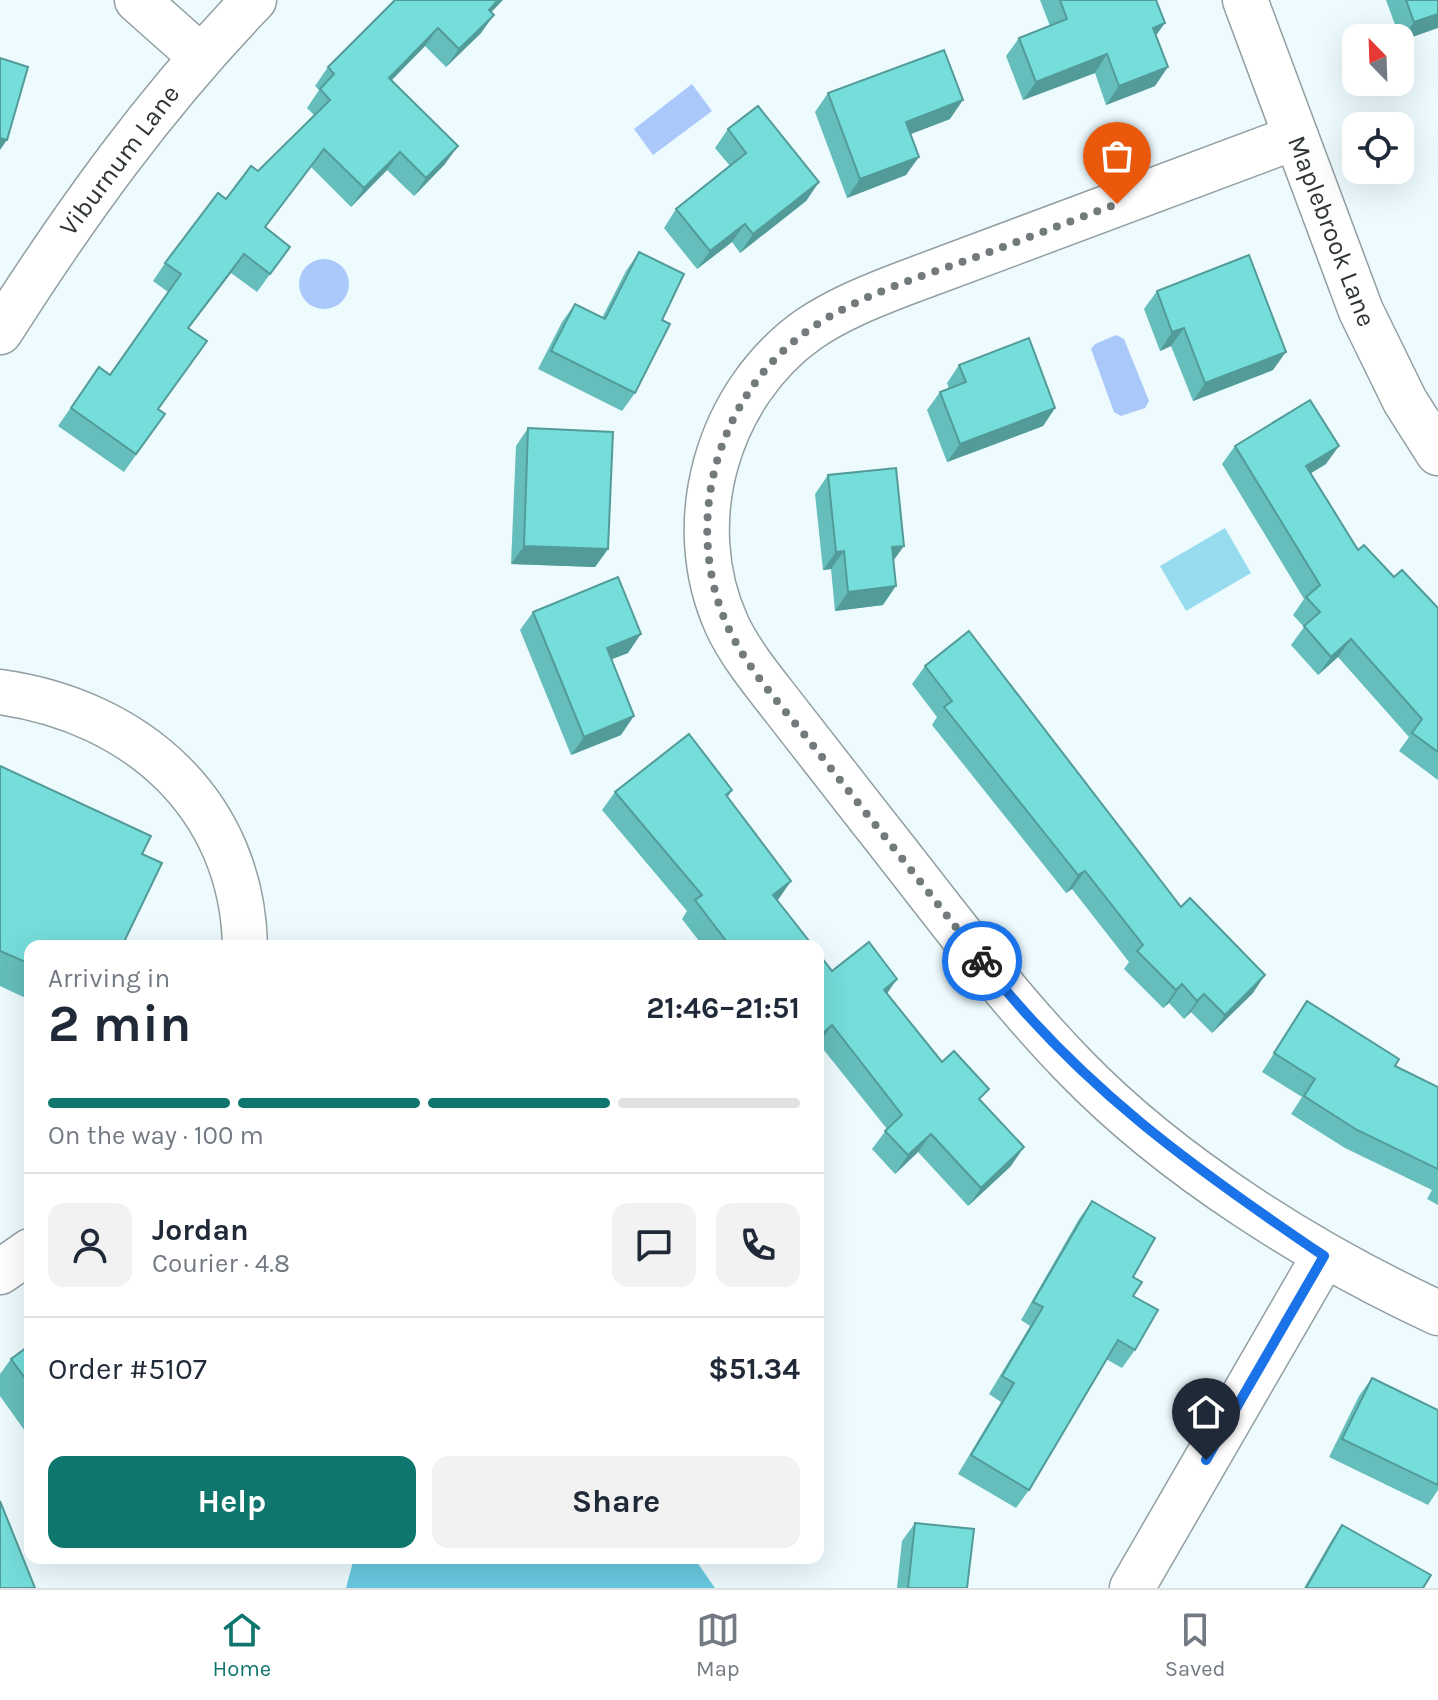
<!DOCTYPE html>
<meta charset="utf-8">
<style>
body{margin:0;font-family:Karla,sans-serif;background:#f2f2f3;color:#1f2937;height:100vh;display:flex;flex-direction:column;font-size:30px;white-space:nowrap}
*{box-sizing:border-box;margin:0}
p{font-size:26px;color:#747a83}
.icon{flex:none;width:44px;height:44px;fill:none;stroke:currentColor;stroke-width:2;stroke-linecap:round;stroke-linejoin:round}
.map{position:relative;flex:1;overflow:hidden}
.drawer{position:absolute;left:24px;top:940px;width:800px;height:624px;display:flex;flex-direction:column;background:#fff;border-radius:16px;box-shadow:0 8px 32px #0002}
.drawer>*{flex:none}
.needle{width:52px;rotate:337deg}
.fabs{position:absolute;left:1342px;top:24px;display:grid;gap:16px}
.fabs a{display:grid;place-items:center;width:72px;height:72px;border-radius:16px;background:#fff;box-shadow:0 8px 32px #0002;font-size:40px}
.pin{position:absolute;display:grid;place-items:center;width:68px;height:68px;color:#fff;margin:-82px -34px;border-radius:50% 50% 50% 0;rotate:-45deg;box-shadow:0 0 8px #0007}
.pin .icon{rotate:45deg}
.courier{position:absolute;display:grid;place-items:center;width:80px;height:80px;margin:-40px;border:6px solid #1a73e8;border-radius:50%;background:#fff;color:#222;box-shadow:0 2px 10px #0007}
.overview em{font-style:normal;font-weight:700}
.overview div{display:flex;flex-direction:column-reverse}
.overview{display:flex;align-items:center;justify-content:space-between;height:136px;padding:0 24px}
h1{font-size:52px;font-weight:700;line-height:60px}
.bar{display:grid;grid-template-columns:repeat(4,1fr);gap:12px 8px;align-content:center;height:96px;padding:0 24px}
.bar i{height:10px;border-radius:6px;background:#e0e1e3}
.bar .active{background:#0f766e}
.bar p{grid-column:span 4}
.line{display:flex;align-items:center;gap:20px;padding:0 24px;border-top:2px solid #e0e1e3}
.line div{flex:1}
.round{display:grid;place-items:center;flex:none;width:84px;height:84px;border-radius:16px;background:#f2f2f3}
.action{display:flex;gap:16px;margin-top:auto;padding:16px 24px}
.action a{flex:1;height:92px;border-radius:16px;background:#0f766e;color:#fff;font-size:32px;font-weight:700;line-height:92px;text-align:center}
.action a+a{background:#f2f2f3;color:#1f2937}
.menu{display:flex;justify-content:space-around;align-items:center;height:112px;border-top:2px solid #e0e1e3;background:#fff;font-size:22px;color:#747a83}
.menu a{display:grid;justify-items:center;gap:4px}
.menu .active{color:#0f766e}
.map>svg:first-child{display:block}
.green{fill:#97dcee}
.forest{fill:#69c9e1}
.water{fill:#abc8fa}
.lines{fill:none;stroke-linecap:round;stroke-linejoin:round}
.minor-casing{stroke:#929fa2;stroke-width:47}
.minor{stroke:#fff;stroke-width:44}
.wall{fill:#65bebb}
.shaded-wall{fill:#529b99}
.building{fill:#75ddda;stroke:#529b99;stroke-width:2}
.done{stroke:#727a7b;stroke-width:8;stroke-dasharray:0 14.4}
.route{stroke:#1a73e8;stroke-width:10}
.labels{text-anchor:middle;stroke-width:6;stroke-linejoin:round;paint-order:stroke}
.street-label{font-size:26px;fill:#2f3435;stroke:#fff}
</style>
<div class="map">
<svg width="1438" height="1588" viewBox="0 0 1438 1588">
<rect width="100%" height="100%" fill="#edfbfe"/>
<!-- green -->
<path class="green" d="M 1225,528 L 1251,573 L 1186,611 L 1160,566 Z"/>
<!-- forest -->
<path class="forest" d="M 354,1558 L 694,1558 L 715,1588 L 346,1588 Z"/>
<!-- water -->
<g class="water">
<path d="M 692,84 L 712,111 L 653,155 L 634,129 Z"/>
<circle cx="324" cy="284" r="25"/>
<path d="M 1116,335 L 1124,339 L 1149,401 L 1145,408 L 1121,416 L 1114,412 L 1091,349 L 1095,344 Z"/>
</g>
<g class="lines">
<defs>
<g id="minor">
<path d="M 137,0 L 200,56"/>
<path d="M 1245,0 L 1361,311 L 1405,401 L 1438,453"/>
<path d="M 1296,137 L 900,285 C 869,297 837,310 809,329 C 718,393 680,522 727,625 C 741,655 764,682 784,708 C 814,746 843,784 873,822 C 939,905 1001,991 1075,1067 C 1173,1168 1311,1254 1438,1313"/>
<path d="M 0,332 C 75,214 156,101 254,0"/>
<path d="M 0,692 C 136,711 242,804 245,946"/>
<path d="M 0,1272 L 30,1251"/>
<path d="M 1132,1588 L 1324,1256"/>
</g>
</defs>
<!-- minor casing -->
<use href="#minor" class="minor-casing"/>
<!-- minor -->
<use href="#minor" class="minor"/>
</g>
<!-- wall -->
<g class="wall">
<path d="M 395,0 L 491,12 L 481,33 L 446,67 L 425,46 L 392,80 L 445,164 L 414,196 L 387,170 L 351,207 L 311,167 L 265,228 L 290,247 L 257,292 L 231,273 L 189,328 L 158,409 L 165,414 L 124,472 L 58,426 L 99,367 L 110,375 L 168,292 L 153,281 L 165,263 L 226,199 L 258,171 L 314,115 L 307,108 L 319,90 L 315,86 L 328,67 Z"/>
<path d="M 1040,0 L 1156,0 L 1155,86 L 1106,105 L 1095,73 L 1023,100 L 1006,56 L 1019,38 L 1050,26 Z"/>
<path d="M 1386,0 L 1438,0 L 1401,41 Z"/>
<path d="M 828,93 L 950,119 L 910,134 L 906,175 L 847,198 L 815,112 Z"/>
<path d="M 728,129 L 819,182 L 806,201 L 740,253 L 732,242 L 697,269 L 664,228 L 676,209 L 730,166 L 715,148 Z"/>
<path d="M 639,252 L 662,320 L 635,393 L 622,411 L 538,369 L 562,322 L 575,304 L 602,318 L 626,271 Z"/>
<path d="M 1157,291 L 1273,370 L 1193,401 L 1171,346 L 1160,351 L 1144,309 Z"/>
<path d="M 959,365 L 1055,408 L 1043,426 L 947,462 L 927,410 L 940,392 L 949,389 L 947,383 Z"/>
<path d="M 528,428 L 608,549 L 595,567 L 511,564 L 516,446 Z"/>
<path d="M 1235,446 L 1326,464 L 1311,473 L 1358,550 L 1438,608 L 1438,780 L 1399,751 L 1409,737 L 1338,657 L 1318,675 L 1291,645 L 1304,627 L 1293,615 L 1304,599 L 1222,464 Z"/>
<path d="M 828,475 L 883,605 L 835,611 L 831,569 L 823,570 L 815,494 Z"/>
<path d="M 533,612 L 628,653 L 612,659 L 621,735 L 571,755 L 520,630 Z"/>
<path d="M 925,666 L 1181,907 L 1253,993 L 1212,1033 L 1191,1012 L 1184,1019 L 1169,1003 L 1163,1008 L 1124,969 L 1129,962 L 1072,889 L 1066,893 L 932,725 L 937,717 L 912,684 Z"/>
<path d="M 0,766 L 30,946 L 30,1000 L 0,986 Z"/>
<path d="M 732,790 L 728,797 L 791,881 L 777,900 L 813,946 L 703,946 L 682,919 L 687,911 L 602,810 L 615,792 Z"/>
<path d="M 818,953 L 832,971 L 887,993 L 942,1062 L 981,1101 L 1011,1166 L 968,1206 L 918,1152 L 895,1174 L 872,1149 L 887,1129 L 819,1044 L 818,1045 Z"/>
<path d="M 1307,1001 L 1395,1066 L 1438,1087 L 1438,1205 L 1427,1199 L 1432,1190 L 1345,1148 L 1291,1114 L 1302,1097 L 1262,1072 Z"/>
<path d="M 1092,1201 L 1133,1277 L 1135,1350 L 1122,1368 L 1106,1359 L 1029,1490 L 1016,1508 L 958,1474 L 1001,1402 L 989,1394 L 1030,1326 L 1021,1320 L 1079,1219 Z"/>
<path d="M 30,1345 L 30,1438 L 0,1396 L 0,1374 L 11,1359 Z"/>
<path d="M 1372,1378 L 1438,1410 L 1438,1490 L 1428,1505 L 1329,1457 L 1359,1396 Z"/>
<path d="M 915,1523 L 967,1588 L 897,1588 L 902,1541 Z"/>
<path d="M 1342,1525 L 1423,1588 L 1304,1588 L 1330,1543 Z"/>
</g>
<!-- shaded-wall -->
<g class="shaded-wall">
<path d="M 498,0 L 503,0 L 476,28 L 489,10 Z"/>
<path d="M 1438,14 L 1438,28 L 1401,41 L 1414,22 Z"/>
<path d="M 494,15 L 481,33 L 446,67 L 459,49 Z"/>
<path d="M 1165,23 L 1152,41 L 1153,28 Z"/>
<path d="M 438,28 L 425,46 L 376,96 L 389,78 Z"/>
<path d="M 1107,54 L 1095,73 L 1023,100 L 1036,82 Z"/>
<path d="M 1168,67 L 1155,86 L 1106,105 L 1119,86 Z"/>
<path d="M 963,100 L 950,119 L 893,141 L 906,122 Z"/>
<path d="M 0,138 L 7,140 L 0,150 Z"/>
<path d="M 458,146 L 445,164 L 414,196 L 426,178 Z"/>
<path d="M 400,152 L 387,170 L 351,207 L 364,188 Z"/>
<path d="M 919,157 L 906,175 L 847,198 L 860,179 Z"/>
<path d="M 819,182 L 806,201 L 740,253 L 753,234 Z"/>
<path d="M 745,224 L 732,242 L 697,269 L 710,251 Z"/>
<path d="M 244,254 L 231,273 L 175,346 L 188,328 Z"/>
<path d="M 1184,328 L 1171,346 L 1160,351 L 1172,332 Z"/>
<path d="M 1286,352 L 1273,370 L 1193,401 L 1205,383 Z"/>
<path d="M 1055,408 L 1043,426 L 947,462 L 960,444 Z"/>
<path d="M 1339,446 L 1326,464 L 1293,484 L 1306,466 Z"/>
<path d="M 524,546 L 608,549 L 595,567 L 511,564 Z"/>
<path d="M 904,546 L 891,564 L 892,547 Z"/>
<path d="M 844,551 L 831,569 L 823,570 L 836,552 Z"/>
<path d="M 896,586 L 883,605 L 835,611 L 848,592 Z"/>
<path d="M 641,634 L 628,653 L 594,666 L 607,648 Z"/>
<path d="M 1351,639 L 1338,657 L 1318,675 L 1331,657 Z"/>
<path d="M 634,716 L 621,735 L 571,755 L 584,737 Z"/>
<path d="M 1085,871 L 1072,889 L 1066,893 L 1078,875 Z"/>
<path d="M 791,881 L 778,900 L 760,914 L 773,895 Z"/>
<path d="M 1265,975 L 1253,993 L 1212,1033 L 1225,1015 Z"/>
<path d="M 897,979 L 884,998 L 884,990 Z"/>
<path d="M 1182,984 L 1169,1003 L 1163,1008 L 1176,990 Z"/>
<path d="M 1204,994 L 1191,1012 L 1184,1019 L 1197,1001 Z"/>
<path d="M 832,1025 L 819,1044 L 818,1045 L 818,1039 L 822,1034 Z"/>
<path d="M 931,1134 L 918,1152 L 895,1174 L 908,1155 Z"/>
<path d="M 1024,1147 L 1011,1166 L 968,1206 L 981,1188 Z"/>
</g>
<!-- building -->
<g class="building">
<path d="M 395,0 L 498,0 L 489,10 L 494,15 L 459,49 L 438,28 L 389,78 L 458,146 L 426,178 L 400,152 L 364,188 L 324,149 L 265,227 L 290,247 L 270,274 L 244,254 L 188,328 L 207,341 L 158,409 L 165,414 L 136,454 L 71,408 L 99,367 L 110,375 L 181,274 L 165,263 L 218,193 L 226,199 L 251,166 L 258,171 L 330,100 L 320,89 L 334,74 L 328,67 Z"/>
<path d="M 1060,0 L 1156,0 L 1165,23 L 1153,28 L 1168,67 L 1119,86 L 1107,54 L 1036,82 L 1019,38 L 1067,19 Z"/>
<path d="M 1406,0 L 1438,0 L 1438,14 L 1414,22 Z"/>
<path d="M 944,50 L 963,100 L 906,122 L 919,157 L 860,179 L 828,93 Z"/>
<path d="M 0,58 L 28,67 L 7,140 L 0,138 Z"/>
<path d="M 758,106 L 819,182 L 753,234 L 745,224 L 710,251 L 676,209 L 746,153 L 728,129 Z"/>
<path d="M 639,252 L 684,274 L 662,320 L 670,324 L 635,393 L 551,351 L 575,304 L 605,319 Z"/>
<path d="M 1249,255 L 1286,352 L 1205,383 L 1184,328 L 1172,332 L 1157,291 Z"/>
<path d="M 1029,338 L 1055,408 L 960,444 L 940,392 L 966,382 L 959,365 Z"/>
<path d="M 1310,400 L 1339,446 L 1306,466 L 1358,550 L 1364,545 L 1394,577 L 1402,570 L 1438,608 L 1438,752 L 1412,733 L 1422,719 L 1351,639 L 1331,657 L 1304,626 L 1320,612 L 1306,597 L 1320,585 L 1235,446 Z"/>
<path d="M 528,428 L 613,432 L 608,549 L 524,546 Z"/>
<path d="M 896,468 L 904,546 L 892,547 L 896,586 L 848,592 L 844,551 L 836,552 L 828,475 Z"/>
<path d="M 618,577 L 641,634 L 607,648 L 634,716 L 584,737 L 533,612 Z"/>
<path d="M 969,631 L 1181,907 L 1190,898 L 1265,975 L 1225,1015 L 1204,994 L 1197,1001 L 1182,984 L 1176,990 L 1137,951 L 1143,945 L 1085,871 L 1078,875 L 944,707 L 952,701 L 925,666 Z"/>
<path d="M 689,734 L 732,790 L 726,795 L 791,881 L 773,895 L 813,946 L 730,946 L 695,900 L 702,895 L 615,792 Z"/>
<path d="M 0,766 L 151,836 L 142,854 L 162,863 L 122,946 L 30,946 L 30,964 L 0,951 Z"/>
<path d="M 869,942 L 897,979 L 884,990 L 942,1062 L 954,1051 L 989,1089 L 979,1099 L 1024,1147 L 981,1188 L 931,1134 L 908,1155 L 885,1131 L 902,1115 L 832,1025 L 822,1034 L 818,1030 L 818,953 L 832,971 Z"/>
<path d="M 1307,1001 L 1399,1059 L 1395,1066 L 1438,1087 L 1438,1169 L 1357,1130 L 1304,1096 L 1315,1079 L 1274,1053 Z"/>
<path d="M 1092,1201 L 1155,1238 L 1133,1277 L 1142,1282 L 1133,1296 L 1158,1310 L 1135,1350 L 1118,1340 L 1029,1490 L 971,1455 L 1014,1383 L 1002,1376 L 1043,1307 L 1033,1302 Z"/>
<path d="M 30,1345 L 30,1385 L 11,1359 Z"/>
<path d="M 1372,1378 L 1438,1410 L 1438,1485 L 1342,1439 Z"/>
<path d="M 0,1501 L 35,1588 L 0,1588 Z"/>
<path d="M 915,1523 L 974,1529 L 967,1588 L 908,1588 Z"/>
<path d="M 1342,1525 L 1431,1575 L 1423,1588 L 1306,1588 Z"/>
</g>
<g class="lines">
<!-- done -->
<path class="done" d="M 982,961 C 926,888 868,816 811,743 C 782,706 746,668 727,625 C 681,521 718,393 810,329 C 859,295 920,277 976,257 C 1023,240 1070,221 1117,204"/>
<!-- route -->
<path class="route" d="M 982,961 C 1079,1086 1195,1169 1324,1256 L 1206,1460"/>
</g>
<g class="labels">
<!-- street labels -->
<g class="street-label">
<text transform="translate(119 160) rotate(-53)" y="9">Viburnum Lane</text>
<text transform="translate(1332 231) rotate(69)" y="9">Maplebrook Lane</text>
</g>
</g>
</svg>
<div class="fabs">
<a><svg class="needle" viewBox="-14 -14 28 28"><path d="M0-13l5 13h-10z" fill="#e53935"/><path d="M0 13l5-13h-10z" fill="#747a83"/></svg></a>
<a><svg class="icon" aria-label="locate" viewBox="0 0 24 24"><circle cx="12" cy="12" r="6"/><path d="M12 2v4M12 18v4M2 12h4M18 12h4"/></svg></a>
</div>
<div class="pin" style="left:1117px;top:204px;background:#ea580c"><svg class="icon" aria-label="bag" viewBox="0 0 24 24"><path d="M5 8h14l-1 12H6zM9 8a3 3 0 0 1 6 0"/></svg></div>
<div class="pin" style="left:1206px;top:1460px;background:#1f2937"><svg class="icon" aria-label="home" viewBox="0 0 24 24"><path d="M3 11l9-7 9 7M6 9v11h12V9"/></svg></div>
<div class="courier" style="left:982px;top:961px"><svg class="icon" aria-label="bike" viewBox="0 0 24 24"><circle cx="6" cy="16" r="4"/><circle cx="18" cy="16" r="4"/><path d="M6 16l4-8h5l3 8M10 8l3 8H6M13 5h3"/></svg></div>
<section class="drawer">
<div class="overview"><div><h1>2 min</h1><p>Arriving in</p></div><em>21:46–21:51</em></div>
<div class="bar"><i class="active"></i><i class="active"></i><i class="active"></i><i></i><p>On the way · 100 m</p></div>
<div class="line" style="height:144px"><a class="round"><svg class="icon" aria-label="person" viewBox="0 0 24 24"><circle cx="12" cy="8" r="4"/><path d="M4 21q1-7 8-7t8 7"/></svg></a><div><b>Jordan</b><p>Courier · 4.8</p></div><a class="round"><svg class="icon" aria-label="chat" viewBox="0 0 24 24"><path d="M4 5h16v11H9l-5 4z"/></svg></a><a class="round"><svg class="icon" aria-label="phone" viewBox="0 0 24 24"><path d="M5 4h4l2 5-3 2q2 4 5 5l2-3 5 2v4C11 20 4 13 5 4z"/></svg></a></div>
<div class="line" style="height:104px"><div>Order #5107</div><b>$51.34</b></div>
<div class="action"><a>Help</a><a>Share</a></div>
</section>
</div>
<nav class="menu">
<a class="active"><svg class="icon" aria-label="home" viewBox="0 0 24 24"><path d="M3 11l9-7 9 7M6 9v11h12V9"/></svg>Home</a>
<a><svg class="icon" aria-label="map" viewBox="0 0 24 24"><path d="M3 6l6-2 6 2 6-2v14l-6 2-6-2-6 2zM9 4v14M15 6v14"/></svg>Map</a>
<a><svg class="icon" aria-label="saved" viewBox="0 0 24 24"><path d="M7 4h10v16l-5-4-5 4z"/></svg>Saved</a>
</nav>
